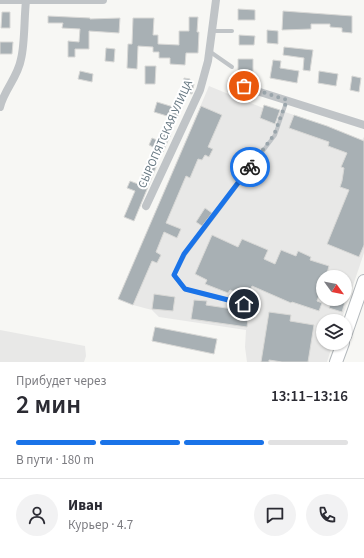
<!DOCTYPE html>
<html lang="ru">
<meta charset="utf-8">
<style>
body{margin:0;font-family:"Source Sans 3",sans-serif;background:#f2f2f3;color:#2b2b33;height:100vh;display:flex;flex-direction:column;font-size:15px;white-space:nowrap}
*{box-sizing:border-box;margin:0}
p{font-size:13px;color:#7c7c81}
.icon{flex:none;width:22px;height:22px;fill:none;stroke:currentColor;stroke-width:2;stroke-linecap:round;stroke-linejoin:round}
.map{position:relative;height:362px;overflow:hidden}
.details{display:flex;flex-direction:column;background:#fff;flex:1}
.details>*{flex:none}
.needle{width:26px;rotate:123deg}
.controls{position:absolute;left:316px;top:270px;display:grid;gap:8px}
.controls a{display:grid;place-items:center;width:36px;height:36px;border-radius:50%;background:#fff;box-shadow:0 1px 3px #0004;font-size:20px}
.pin{position:absolute;display:grid;place-items:center;width:34px;height:34px;color:#fff;margin:-17px;border:2px solid #fff;border-radius:50%;box-shadow:0 1px 4px #0007}
.courier{position:absolute;display:grid;place-items:center;width:40px;height:40px;margin:-20px;border:3px solid #1a73e8;border-radius:50%;background:#fff;color:#222;box-shadow:0 1px 5px #0007}
.overview em{font-style:normal;font-weight:600}
.overview div{display:flex;flex-direction:column-reverse}
.overview{display:flex;align-items:center;justify-content:space-between;height:68px;padding:0 16px}
h1{font-size:26px;font-weight:600;line-height:30px}
.bar{display:grid;grid-template-columns:repeat(4,1fr);gap:6px 4px;align-content:center;height:48px;padding:0 16px}
.bar i{height:5px;border-radius:3px;background:#e1e1e2}
.bar .active{background:#1a73e8}
.bar p{grid-column:span 4}
.line{display:flex;align-items:center;gap:10px;padding:0 16px;border-top:1px solid #e1e1e2}
.line div{flex:1}
.round{display:grid;place-items:center;flex:none;width:42px;height:42px;border-radius:21px;background:#f2f2f3}
.map>svg:first-child{display:block}
.built{fill:#e8e8e7;fill-rule:evenodd}
.building{fill:#a8b0b4;stroke:#d8d8d6}
.lines{fill:none;stroke-linecap:round;stroke-linejoin:round}
.secondary-casing{stroke:#b3b8bc;stroke-width:14}
.lane{stroke:#c0c4c7;stroke-width:4}
.street{stroke:#c0c4c7;stroke-width:8}
.secondary{stroke:#fff;stroke-width:12}
.done{stroke:#9aa5ab;stroke-width:4;stroke-dasharray:0 7.2}
.route{stroke:#1a73e8;stroke-width:5}
.labels{text-anchor:middle;stroke-width:4;stroke-linejoin:round;paint-order:stroke}
.street-label{font-size:12px;fill:#687983;stroke:#fff}
</style>
<div class="map">
<svg width="364" height="362" viewBox="0 0 364 362">
<rect width="100%" height="100%" fill="#f7f7f4"/>
<!-- built -->
<g class="built">
<path d="M 209,86 L 263,108 L 264,105 L 327,126 L 362,140 L 364,137 L 364,253 L 341,321 L 323,321 L 323,343 L 333,343 L 327,362 L 247,362 L 245,347 L 246,330 L 159,317 L 152,310 L 133,305 L 118,299 ZM 323,277 L 345,277 L 345,299 L 323,299 Z"/>
<path d="M 0,330 L 85,346 L 86,356 L 84,362 L 0,362 Z"/>
</g>
<!-- building -->
<g class="building">
<path d="M 238,9 L 255,10 L 255,20 L 238,20 Z"/>
<path d="M 283,11 L 352,16 L 352,33 L 342,32 L 342,28 L 330,27 L 330,24 L 311,24 L 311,29 L 282,30 Z"/>
<path d="M 2,12 L 10,12 L 10,28 L 1,28 Z"/>
<path d="M 48,16 L 90,18 L 90,19 L 120,18 L 119,33 L 89,31 L 89,49 L 75,49 L 75,57 L 68,57 L 68,41 L 79,42 L 80,29 L 62,28 L 63,23 L 48,23 Z"/>
<path d="M 189,17 L 198,17 L 197,32 L 199,32 L 198,53 L 186,53 L 185,65 L 170,64 L 170,58 L 159,58 L 159,52 L 153,52 L 153,47 L 138,46 L 137,69 L 127,68 L 128,44 L 132,44 L 133,18 L 154,18 L 153,35 L 158,35 L 158,44 L 179,45 L 179,31 L 189,31 Z"/>
<path d="M 267,30 L 278,31 L 278,44 L 267,43 Z"/>
<path d="M 239,35 L 255,36 L 254,45 L 239,45 Z"/>
<path d="M 0,42 L 13,42 L 12,54 L 0,54 Z"/>
<path d="M 284,47 L 313,50 L 310,71 L 303,70 L 304,58 L 283,55 Z"/>
<path d="M 106,48 L 115,49 L 114,62 L 105,61 Z"/>
<path d="M 238,59 L 253,59 L 253,75 L 238,74 Z"/>
<path d="M 273,60 L 281,61 L 280,68 L 299,71 L 297,83 L 270,78 Z"/>
<path d="M 145,66 L 156,66 L 155,84 L 145,84 Z"/>
<path d="M 80,71 L 93,74 L 92,82 L 78,79 Z"/>
<path d="M 319,71 L 338,74 L 336,86 L 318,83 Z"/>
<path d="M 352,76 L 361,78 L 359,92 L 350,90 Z"/>
<path d="M 184,78 L 190,79 L 189,83 L 194,84 L 192,94 L 182,92 Z"/>
<path d="M 157,102 L 180,109 L 177,119 L 154,112 Z"/>
<path d="M 264,105 L 280,110 L 275,124 L 260,118 Z"/>
<path d="M 201,106 L 222,115 L 208,147 L 213,149 L 209,157 L 205,155 L 202,160 L 198,159 L 190,178 L 186,176 L 166,223 L 181,229 L 177,238 L 164,232 L 156,252 L 161,255 L 157,263 L 152,261 L 133,305 L 118,299 Z"/>
<path d="M 294,115 L 327,126 L 364,141 L 364,245 L 359,257 L 327,244 L 349,190 L 340,187 L 342,181 L 344,168 L 341,167 L 347,153 L 328,146 L 329,142 L 289,128 Z"/>
<path d="M 162,130 L 171,134 L 163,152 L 149,145 L 152,138 L 157,140 Z"/>
<path d="M 148,161 L 157,165 L 134,221 L 124,217 L 135,191 L 127,188 L 130,181 L 138,184 Z"/>
<path d="M 205,208 L 212,213 L 202,226 L 196,222 Z"/>
<path d="M 212,235 L 238,247 L 242,239 L 268,250 L 264,259 L 275,264 L 281,250 L 296,256 L 298,251 L 311,257 L 310,260 L 329,266 L 326,277 L 323,277 L 323,285 L 317,301 L 322,303 L 319,311 L 292,302 L 291,303 L 252,286 L 247,297 L 230,290 L 228,293 L 205,284 L 207,280 L 195,274 Z"/>
<path d="M 154,294 L 175,297 L 173,311 L 152,309 Z"/>
<path d="M 332,299 L 346,299 L 342,312 L 329,308 Z"/>
<path d="M 194,300 L 207,301 L 206,305 L 233,309 L 234,306 L 240,307 L 240,310 L 249,312 L 247,327 L 191,319 Z"/>
<path d="M 269,312 L 291,315 L 290,321 L 314,325 L 308,362 L 282,362 L 269,360 L 269,362 L 261,362 Z"/>
<path d="M 155,327 L 217,339 L 214,354 L 152,341 Z"/>
</g>
<g class="lines">
<defs>
<g id="secondary">
<path d="M 345,336 L 364,281"/>
<path d="M 336,362 L 343,343"/>
</g>
</defs>
<!-- secondary casing -->
<use href="#secondary" class="secondary-casing"/>
<!-- lane -->
<g class="lane">
<path d="M 212,31 L 232,31"/>
<path d="M 209,51 L 232,67"/>
<path d="M 244,304 L 185,289 L 174,275 L 185,254 L 275,135 L 287,100"/>
</g>
<!-- street -->
<g class="street">
<path d="M 0,0 L 103,0"/>
<path d="M 244,87 L 364,125"/>
<path d="M 0,107 C 4,90 18,77 21,59 C 25,43 24,18 26,1"/>
<path d="M 146,206 L 200,90 L 208,61 L 216,0"/>
</g>
<!-- secondary -->
<use href="#secondary" class="secondary"/>
</g>
<g class="lines">
<!-- done -->
<path class="done" d="M 244,86 L 287,100 L 274,135 L 250,167"/>
<!-- route -->
<path class="route" d="M 244,304 L 185,289 L 174,275 L 184,254 L 250,167"/>
</g>
<g class="labels">
<!-- street labels -->
<g class="street-label">
<text transform="translate(165 134) rotate(-66)" y="4">СЫРОПЯТСКАЯ УЛИЦА</text>
</g>
</g>
</svg>
<div class="controls">
<a><svg class="needle" viewBox="-14 -14 28 28"><path d="M0-13l5 13h-10z" fill="#e53935"/><path d="M0 13l5-13h-10z" fill="#7c7c81"/></svg></a>
<a><svg class="icon" aria-label="layers" viewBox="0 0 24 24"><path d="M12 4l9 5-9 5-9-5zM3 14l9 5 9-5"/></svg></a>
</div>
<div class="pin" style="left:244px;top:86px;background:#ea580c"><svg class="icon" aria-label="bag" viewBox="0 0 24 24"><path d="M5 8h14l-1 12H6zM9 8a3 3 0 0 1 6 0"/></svg></div>
<div class="pin" style="left:244px;top:304px;background:#1f2937"><svg class="icon" aria-label="home" viewBox="0 0 24 24"><path d="M3 11l9-7 9 7M6 9v11h12V9"/></svg></div>
<div class="courier" style="left:250px;top:167px"><svg class="icon" aria-label="bike" viewBox="0 0 24 24"><circle cx="6" cy="16" r="4"/><circle cx="18" cy="16" r="4"/><path d="M6 16l4-8h5l3 8M10 8l3 8H6M13 5h3"/></svg></div>
</div>
<section class="details">
<div class="overview"><div><h1>2 мин</h1><p>Прибудет через</p></div><em>13:11–13:16</em></div>
<div class="bar"><i class="active"></i><i class="active"></i><i class="active"></i><i></i><p>В пути · 180 m</p></div>
<div class="line" style="height:72px"><a class="round"><svg class="icon" aria-label="person" viewBox="0 0 24 24"><circle cx="12" cy="8" r="4"/><path d="M4 21q1-7 8-7t8 7"/></svg></a><div><b>Иван</b><p>Курьер · 4.7</p></div><a class="round"><svg class="icon" aria-label="chat" viewBox="0 0 24 24"><path d="M4 5h16v11H9l-5 4z"/></svg></a><a class="round"><svg class="icon" aria-label="phone" viewBox="0 0 24 24"><path d="M5 4h4l2 5-3 2q2 4 5 5l2-3 5 2v4C11 20 4 13 5 4z"/></svg></a></div>
</section>
